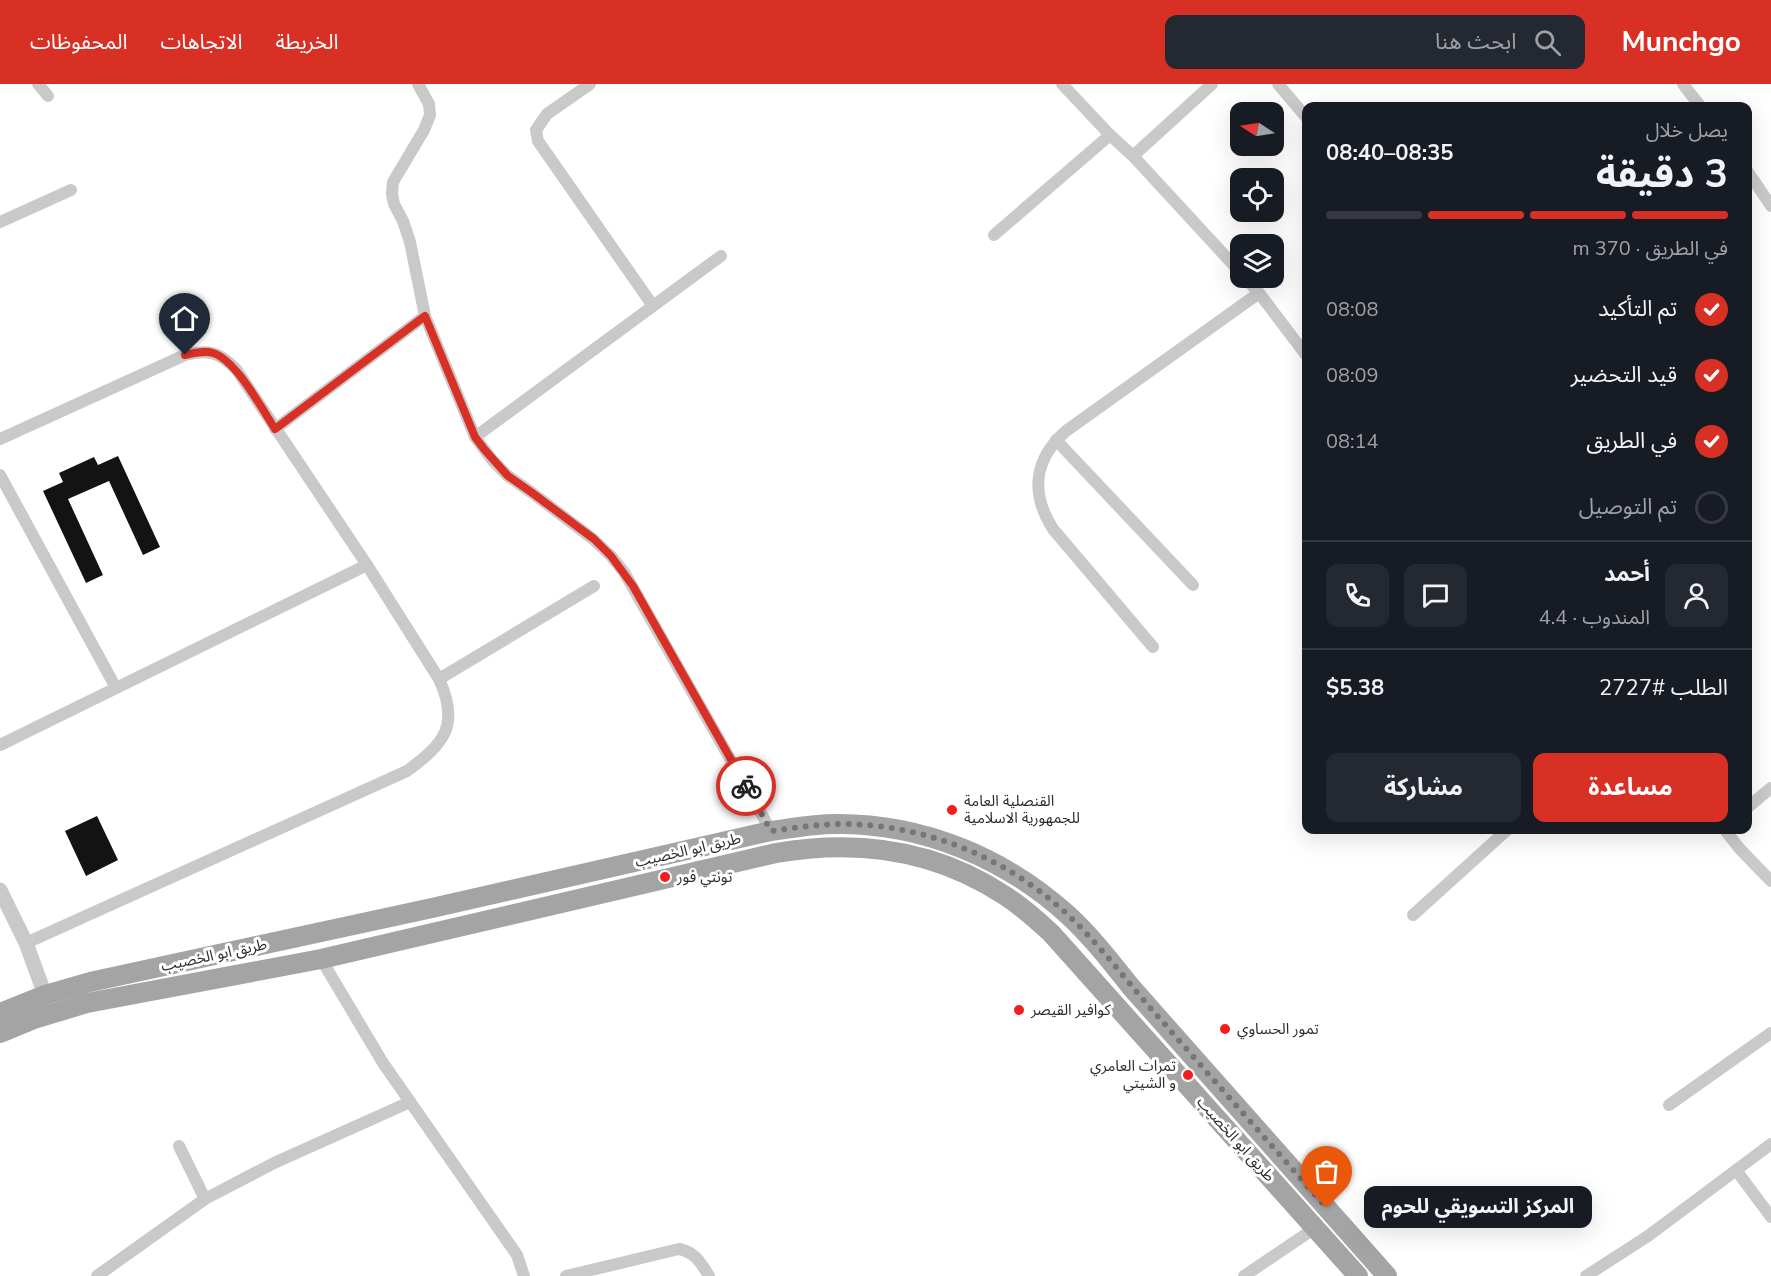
<!DOCTYPE html>
<html lang="ar">
<meta charset="utf-8">
<style>
body{margin:0;font-family:"Nunito Sans","Noto Sans Arabic",sans-serif;background:#242831;color:#f1f3f6;direction:rtl;height:100vh;display:flex;flex-direction:column;font-size:22px;white-space:nowrap}
*{box-sizing:border-box;margin:0}
p{font-size:20px;color:#9ea1a6}
.icon{flex:none;width:33px;height:33px;fill:none;stroke:currentColor;stroke-width:2;stroke-linecap:round;stroke-linejoin:round}
.map{position:relative;flex:1;overflow:hidden;direction:ltr}
.sheet{position:absolute;left:1302px;top:18px;width:450px;height:732px;display:flex;flex-direction:column;background:#171b24;border-radius:12px;box-shadow:0 6px 24px #0002;direction:rtl}
.sheet>*{flex:none}
.needle{width:39px;rotate:282deg}
.buttons{position:absolute;left:1230px;top:18px;display:grid;gap:12px}
.buttons a{display:grid;place-items:center;width:54px;height:54px;border-radius:12px;background:#171b24;box-shadow:0 6px 24px #0002;font-size:30px}
.pin{position:absolute;display:grid;place-items:center;width:51px;height:51px;color:#fff;margin:-62px -26px;border-radius:50% 50% 50% 0;rotate:-45deg;box-shadow:0 0 6px #0007}
.pin .icon{rotate:45deg}
.courier{position:absolute;display:grid;place-items:center;width:60px;height:60px;margin:-30px;border:4px solid #d93025;border-radius:50%;background:#fff;color:#222;box-shadow:0 2px 8px #0007}
.bubble{position:absolute;height:42px;border-radius:12px;background:#171b24;box-shadow:0 6px 24px #0002;font-size:20px;font-weight:700;line-height:42px;text-align:center;direction:rtl}
.headline em{font-style:normal;font-weight:700}
.headline div{display:flex;flex-direction:column-reverse}
.headline{display:flex;align-items:center;justify-content:space-between;height:102px;padding:0 24px}
h1{font-size:39px;font-weight:700;line-height:45px}
.bar{display:grid;grid-template-columns:repeat(4,1fr);gap:9px 6px;align-content:center;height:72px;padding:0 24px}
.bar i{height:8px;border-radius:4px;background:#363941}
.bar .active{background:#d93025}
.bar p{grid-column:span 4}
.line{display:flex;align-items:center;gap:15px;padding:0 24px;border-top:2px solid #363941}
.line div{flex:1}
.round{display:grid;place-items:center;flex:none;width:63px;height:63px;border-radius:12px;background:#242831}
ol{padding:0 24px;list-style:none}
li{display:flex;align-items:center;gap:18px;height:66px}
li p{margin-inline-start:auto}
li .icon{padding:6px;border-radius:50%;background:#d93025;color:#fff;stroke-width:4}
li:last-child{color:#9ea1a6}
li i{width:33px;height:33px;border:3px solid #363941;border-radius:50%}
.cta{display:flex;gap:12px;margin-top:auto;padding:12px 24px}
.cta a{flex:1;height:69px;border-radius:12px;background:#d93025;color:#fff;font-size:24px;font-weight:700;line-height:69px;text-align:center}
.cta a+a{background:#242831;color:#f1f3f6}
header{display:flex;align-items:center;gap:36px;box-sizing:border-box;height:84px;padding:0 30px;background:#d93025;color:#fff}
header strong{font-size:28px}
nav{display:flex;gap:33px;margin-inline-start:auto;font-size:21px}
.search{width:420px;height:54px;background:#242831;display:flex;align-items:center;gap:15px;box-sizing:border-box;padding:0 21px;border-radius:12px;color:#9ea1a6;font-size:22px}
.map>svg:first-child{display:block}
.building{fill:#131313}
.lines{fill:none;stroke-linecap:round;stroke-linejoin:round}
.minor{stroke:#c9c9c9;stroke-width:12}
.tertiary{stroke:#c9c9c9;stroke-width:15}
.primary{stroke:#a4a4a4;stroke-width:20}
.done{stroke:#767676;stroke-width:6;stroke-dasharray:0 10.8}
.route{stroke:#d93025;stroke-width:8}
.poi-dot{fill:#f31d1d;stroke:#fff;stroke-width:2}
.labels{text-anchor:middle;stroke-width:6;stroke-linejoin:round;paint-order:stroke}
.poi-label{font-size:15px;fill:#2c2c2c;stroke:#fff;text-anchor:start}
.street-label{font-size:15px;fill:#2c2c2c;stroke:#fff}
</style>
<header>
<strong>Munchgo</strong>
<div class="search"><svg class="icon" aria-label="search" viewBox="0 0 24 24"><circle cx="10" cy="10" r="6"/><path d="M15 15l6 6"/></svg>ابحث هنا</div>
<nav><a>الخريطة</a><a>الاتجاهات</a><a>المحفوظات</a></nav>
</header>
<div class="map">
<svg width="1771" height="1192" viewBox="0 0 1771 1192">
<rect width="100%" height="100%" fill="#fff"/>
<!-- building -->
<g class="building">
<path d="M 118,372 L 160,463 L 143,471 L 109,397 L 68,415 L 103,491 L 86,499 L 43,407 L 63,398 L 59,389 L 94,373 L 98,381 Z"/>
<path d="M 97,732 L 118,776 L 86,792 L 65,747 Z"/>
</g>
<g class="lines">
<!-- minor -->
<g class="minor">
<path d="M 38,0 L 48,12"/>
<path d="M 418,0 L 429,20 L 430,31 L 424,46 L 393,98 L 392,110 L 394,120 L 403,137 L 410,158 L 425,232 L 475,353 L 493,377 L 508,392 L 531,408 L 593,455 L 611,472 L 624,488 L 771,747"/>
<path d="M 590,0 L 547,30 L 536,46 L 538,57 L 653,222"/>
<path d="M 1062,0 L 1110,51 L 1133,72 L 1240,188"/>
<path d="M 1278,0 L 1306,33"/>
<path d="M 1683,0 L 1700,22"/>
<path d="M 1133,72 L 1212,0"/>
<path d="M 1748,88 L 1771,122"/>
<path d="M 0,138 L 71,106"/>
<path d="M 994,151 L 1110,51"/>
<path d="M 1245,194 L 1259,209 L 1306,271"/>
<path d="M 275,345 L 425,232"/>
<path d="M 475,353 L 721,172"/>
<path d="M 0,355 L 185,271 C 208,265 219,268 236,285 L 367,481 L 439,595 C 460,641 445,659 407,687 L 26,859"/>
<path d="M 1056,356 L 1193,501"/>
<path d="M 0,391 L 116,604"/>
<path d="M 1153,563 L 1053,445 C 1030,409 1034,375 1066,347 L 1259,209"/>
<path d="M 439,595 L 594,502"/>
<path d="M 0,661 L 367,481"/>
<path d="M 1748,723 L 1771,704"/>
<path d="M 1725,746 L 1739,764 L 1771,797"/>
<path d="M 1413,831 L 1507,746"/>
<path d="M 321,875 L 383,979 L 517,1171 L 524,1192"/>
<path d="M 1669,1021 L 1771,949"/>
<path d="M 179,1062 L 205,1115"/>
<path d="M 1736,1086 L 1771,1133"/>
<path d="M 97,1192 L 205,1115 L 274,1079 L 410,1018"/>
<path d="M 566,1192 L 679,1165 C 695,1168 701,1179 709,1192"/>
<path d="M 1244,1192 L 1315,1144"/>
<path d="M 1586,1192 L 1648,1152 L 1771,1060"/>
</g>
<!-- tertiary -->
<path class="tertiary" d="M 0,806 L 26,859 L 45,911"/>
<!-- primary -->
<g class="primary">
<path d="M 0,929 L 45,911 L 90,898 L 432,824 L 771,747 C 793,744 814,740 835,740 C 921,739 1004,773 1068,831 C 1091,852 1111,878 1131,903 L 1387,1192"/>
<path d="M 0,949 L 34,935 L 87,919 L 321,875 L 776,769 C 857,755 934,765 1004,811 C 1021,822 1036,835 1051,849 L 1358,1192"/>
</g>
</g>
<g class="lines">
<!-- done -->
<path class="done" d="M 746,702 L 771,747 C 792,744 813,741 834,740 C 921,738 1007,773 1069,832 C 1103,864 1131,903 1162,937 C 1217,1000 1272,1062 1327,1124"/>
<!-- route -->
<path class="route" d="M 185,271 C 195,269 204,266 213,269 C 236,276 262,325 275,345 L 425,232 L 475,353 L 484,365 L 508,392 L 531,408 L 594,455 L 611,472 L 633,502 L 746,702"/>
</g>
<!-- markers -->
<g class="poi-dot">
<circle cx="952" cy="726" r="6"/>
<circle cx="665" cy="793" r="6"/>
<circle cx="1019" cy="926" r="6"/>
<circle cx="1225" cy="945" r="6"/>
<circle cx="1188" cy="991" r="6"/>
</g>
<g class="labels">
<!-- poi labels -->
<g class="poi-label">
<text x="964" y="722">القنصلية العامة<tspan x="964" dy="17">للجمهورية الاسلامية</tspan></text>
<text x="677" y="798">تونتي فور</text>
<text x="1031" y="931">كوافير القيصر</text>
<text x="1237" y="950">تمور الحساوي</text>
<text x="1176" y="987" text-anchor="end">تمرات العامري<tspan x="1176" dy="17">و الشيتي</tspan></text>
</g>
<!-- street labels -->
<g class="street-label">
<text transform="translate(688 766) rotate(-13)" y="5">طريق ابو الخصيب</text>
<text transform="translate(214 871) rotate(-12)" y="5">طريق ابو الخصيب</text>
<text transform="translate(1236 1055) rotate(48)" y="5">طريق ابو الخصيب</text>
</g>
</g>
</svg>
<div class="buttons">
<a><svg class="needle" viewBox="-14 -14 28 28"><path d="M0-13l5 13h-10z" fill="#e53935"/><path d="M0 13l5-13h-10z" fill="#9ea1a6"/></svg></a>
<a><svg class="icon" aria-label="locate" viewBox="0 0 24 24"><circle cx="12" cy="12" r="6"/><path d="M12 2v4M12 18v4M2 12h4M18 12h4"/></svg></a>
<a><svg class="icon" aria-label="layers" viewBox="0 0 24 24"><path d="M12 4l9 5-9 5-9-5zM3 14l9 5 9-5"/></svg></a>
</div>
<div class="pin" style="left:1327px;top:1124px;background:#ea580c"><svg class="icon" aria-label="bag" viewBox="0 0 24 24"><path d="M5 8h14l-1 12H6zM9 8a3 3 0 0 1 6 0"/></svg></div>
<div class="pin" style="left:185px;top:271px;background:#1f2937"><svg class="icon" aria-label="home" viewBox="0 0 24 24"><path d="M3 11l9-7 9 7M6 9v11h12V9"/></svg></div>
<div class="courier" style="left:746px;top:702px"><svg class="icon" aria-label="bike" viewBox="0 0 24 24"><circle cx="6" cy="16" r="4"/><circle cx="18" cy="16" r="4"/><path d="M6 16l4-8h5l3 8M10 8l3 8H6M13 5h3"/></svg></div>
<div class="bubble" style="left:1364px;top:1102px;width:228px">المركز التسويقي للحوم</div>
<section class="sheet">
<div class="headline"><div><h1>3 دقيقة</h1><p>يصل خلال</p></div><em>08:35–08:40</em></div>
<div class="bar"><i class="active"></i><i class="active"></i><i class="active"></i><i></i><p>في الطريق · 370 m</p></div>
<ol>
<li><svg class="icon" aria-label="check" viewBox="0 0 24 24"><path d="M5 12l5 5 9-10"/></svg>تم التأكيد<p>08:08</p></li>
<li><svg class="icon" aria-label="check" viewBox="0 0 24 24"><path d="M5 12l5 5 9-10"/></svg>قيد التحضير<p>08:09</p></li>
<li><svg class="icon" aria-label="check" viewBox="0 0 24 24"><path d="M5 12l5 5 9-10"/></svg>في الطريق<p>08:14</p></li>
<li><i></i>تم التوصيل</li>
</ol>
<div class="line" style="height:108px"><a class="round"><svg class="icon" aria-label="person" viewBox="0 0 24 24"><circle cx="12" cy="8" r="4"/><path d="M4 21q1-7 8-7t8 7"/></svg></a><div><b>أحمد</b><p>المندوب · 4.4</p></div><a class="round"><svg class="icon" aria-label="chat" viewBox="0 0 24 24"><path d="M4 5h16v11H9l-5 4z"/></svg></a><a class="round"><svg class="icon" aria-label="phone" viewBox="0 0 24 24"><path d="M5 4h4l2 5-3 2q2 4 5 5l2-3 5 2v4C11 20 4 13 5 4z"/></svg></a></div>
<div class="line" style="height:78px"><div>الطلب #2727</div><b>$5.38</b></div>
<div class="cta"><a>مساعدة</a><a>مشاركة</a></div>
</section>
</div>
